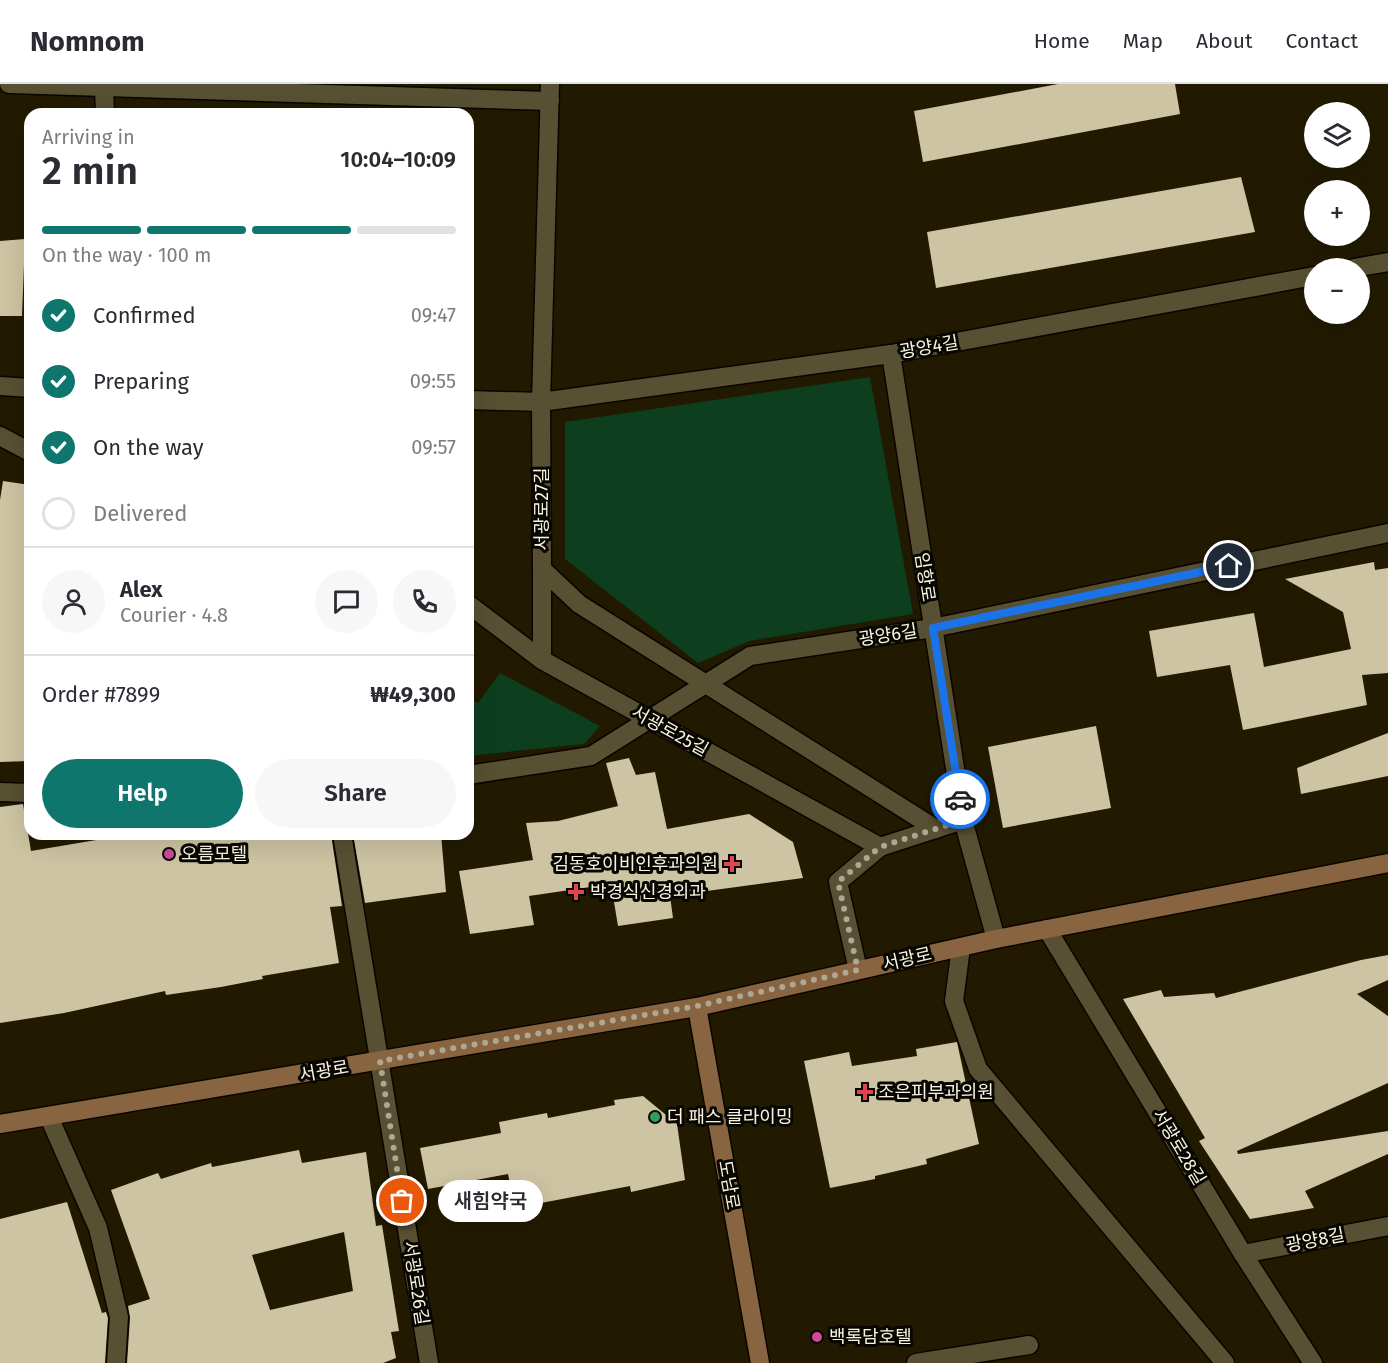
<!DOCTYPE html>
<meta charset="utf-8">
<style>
body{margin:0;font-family:"Fira Sans","Noto Sans KR",sans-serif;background:#f7f7f7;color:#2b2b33;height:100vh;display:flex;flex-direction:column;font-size:22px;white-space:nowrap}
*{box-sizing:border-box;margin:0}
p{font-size:20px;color:#7c7c81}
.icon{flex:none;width:33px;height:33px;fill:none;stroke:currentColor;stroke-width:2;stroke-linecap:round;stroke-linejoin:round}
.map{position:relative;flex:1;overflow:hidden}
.drawer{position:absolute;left:24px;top:24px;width:450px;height:732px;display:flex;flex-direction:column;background:#fff;border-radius:18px;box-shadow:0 6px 24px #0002}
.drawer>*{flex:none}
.controls{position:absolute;left:1304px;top:18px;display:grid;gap:12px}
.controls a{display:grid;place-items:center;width:66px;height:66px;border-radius:50%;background:#fff;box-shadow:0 6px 24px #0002;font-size:30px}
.pin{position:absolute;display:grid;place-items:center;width:51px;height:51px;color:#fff;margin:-26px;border:3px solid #fff;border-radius:50%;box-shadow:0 2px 6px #0007}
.courier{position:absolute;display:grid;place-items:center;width:60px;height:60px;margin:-30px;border:4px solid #1a73e8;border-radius:50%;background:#fff;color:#222;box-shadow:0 2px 8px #0007}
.bubble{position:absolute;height:42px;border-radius:21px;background:#fff;box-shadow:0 6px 24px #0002;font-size:20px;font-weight:600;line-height:42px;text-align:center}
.headline em{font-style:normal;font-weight:600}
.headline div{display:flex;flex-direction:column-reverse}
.headline{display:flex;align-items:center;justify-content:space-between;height:102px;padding:0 18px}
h1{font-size:39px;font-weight:600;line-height:45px}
.bar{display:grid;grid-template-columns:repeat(4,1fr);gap:9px 6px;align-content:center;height:72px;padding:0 18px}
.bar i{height:8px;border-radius:4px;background:#e1e1e2}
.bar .on{background:#0f766e}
.bar p{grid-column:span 4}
.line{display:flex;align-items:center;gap:15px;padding:0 18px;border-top:2px solid #e1e1e2}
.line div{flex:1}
.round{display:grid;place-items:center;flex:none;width:63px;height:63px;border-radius:32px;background:#f7f7f7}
ol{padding:0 18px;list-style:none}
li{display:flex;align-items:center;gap:18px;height:66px}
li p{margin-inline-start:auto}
li .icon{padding:6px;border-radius:50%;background:#0f766e;color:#fff;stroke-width:4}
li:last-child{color:#7c7c81}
li i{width:33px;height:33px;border:3px solid #e1e1e2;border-radius:50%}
.primary-button{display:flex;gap:12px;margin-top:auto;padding:12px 18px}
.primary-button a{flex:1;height:69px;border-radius:36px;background:#0f766e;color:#fff;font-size:24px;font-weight:600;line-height:69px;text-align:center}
.primary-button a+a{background:#f7f7f7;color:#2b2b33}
header{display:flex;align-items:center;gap:36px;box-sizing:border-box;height:84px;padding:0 30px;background:#fff;border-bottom:2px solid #e1e1e2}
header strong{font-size:28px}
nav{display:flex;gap:33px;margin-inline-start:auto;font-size:21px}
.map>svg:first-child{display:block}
.green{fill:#0d3f1f}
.building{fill:#cdc4a3;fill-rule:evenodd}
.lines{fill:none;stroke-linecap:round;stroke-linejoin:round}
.street-casing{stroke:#0b0500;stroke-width:21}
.secondary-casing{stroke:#0b0500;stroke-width:21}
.street{stroke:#585032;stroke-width:18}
.secondary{stroke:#886441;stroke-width:18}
.done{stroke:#ada793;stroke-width:6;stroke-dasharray:0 10.8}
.route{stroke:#1a73e8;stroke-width:8}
.hotel-dot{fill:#d1479c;stroke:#080600;stroke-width:2}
.health-dot{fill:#e0444e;stroke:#080600;stroke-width:2}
.leisure-dot{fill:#2e9e5b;stroke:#080600;stroke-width:2}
.labels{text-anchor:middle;stroke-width:6;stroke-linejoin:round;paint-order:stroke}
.street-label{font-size:18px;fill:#f8f3e2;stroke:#080600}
.poi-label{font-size:18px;fill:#f8f3e2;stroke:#080600;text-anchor:start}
</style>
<header>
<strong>Nomnom</strong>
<nav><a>Home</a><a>Map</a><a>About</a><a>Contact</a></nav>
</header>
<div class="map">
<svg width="1388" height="1279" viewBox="0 0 1388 1279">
<rect width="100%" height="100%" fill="#221a00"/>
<!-- green -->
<g class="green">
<path d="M 870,293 L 913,530 L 749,557 L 698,579 L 565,475 L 565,338 Z"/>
<path d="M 500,589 L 600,642 L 584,660 L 468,672 L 468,614 L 478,619 Z"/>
</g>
<!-- building -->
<g class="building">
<path d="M 1058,0 L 1175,0 L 1180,30 L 923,78 L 914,27 Z"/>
<path d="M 1241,93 L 1255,148 L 936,204 L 927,148 Z"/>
<path d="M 25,155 L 22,232 L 0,232 L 0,157 Z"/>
<path d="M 3,397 L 30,401 L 30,677 L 0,678 L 0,416 Z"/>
<path d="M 1374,478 L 1375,486 L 1388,484 L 1388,589 L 1362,591 L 1367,621 L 1243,646 L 1230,581 L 1157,593 L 1149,547 L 1254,529 L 1264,583 L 1351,565 L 1343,528 L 1285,495 Z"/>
<path d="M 1096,642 L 1111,724 L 1003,744 L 988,663 Z"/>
<path d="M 1388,649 L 1388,692 L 1301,710 L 1297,684 Z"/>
<path d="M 629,674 L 636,691 L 655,688 L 667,745 L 749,730 L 793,758 L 803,794 L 670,812 L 673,834 L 618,842 L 611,800 L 529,812 L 534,841 L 470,850 L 459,787 L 533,776 L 526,739 L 558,737 L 618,722 L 606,679 Z"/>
<path d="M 23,720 L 31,767 L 132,750 L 331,750 L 342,822 L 330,823 L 339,879 L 262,892 L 263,895 L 221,903 L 166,911 L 165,907 L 64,929 L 0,939 L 0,723 Z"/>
<path d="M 353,750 L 441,750 L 446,808 L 365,819 Z"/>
<path d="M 1388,871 L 1388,896 L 1357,910 L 1388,932 L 1388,999 L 1237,1067 L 1238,1070 L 1388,1047 L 1388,1070 L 1305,1107 L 1314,1124 L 1250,1135 L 1199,1057 L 1205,1054 L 1123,915 L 1161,906 L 1164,913 L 1214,909 L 1216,914 L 1361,876 Z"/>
<path d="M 957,958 L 979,1060 L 926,1075 L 927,1080 L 875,1092 L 875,1095 L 830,1104 L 804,977 L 849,968 L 852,982 L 917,972 L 916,965 Z"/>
<path d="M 643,1012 L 677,1040 L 685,1096 L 631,1108 L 630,1102 L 515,1124 L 508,1090 L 428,1105 L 420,1064 L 501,1049 L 499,1038 L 547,1029 L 548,1034 L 615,1021 L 614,1016 Z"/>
<path d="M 299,1066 L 302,1079 L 366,1068 L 376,1142 L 382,1141 L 399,1247 L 391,1248 L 396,1274 L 383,1279 L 127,1279 L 130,1234 L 128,1222 L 150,1215 L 111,1106 L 158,1089 L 161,1095 L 211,1079 L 212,1083 ZM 344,1148 L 353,1207 L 270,1226 L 252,1171 Z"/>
<path d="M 67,1118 L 102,1229 L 106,1228 L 108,1234 L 105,1279 L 0,1279 L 0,1135 Z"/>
</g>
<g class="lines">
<defs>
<g id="street">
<path d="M 9,0 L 550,17"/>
<path d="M 550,0 L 541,318 L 542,485 L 579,520 L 936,745"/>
<path d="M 104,4 L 105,30"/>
<path d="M 1354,184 L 1388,178"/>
<path d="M 891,270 L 963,736 L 996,855"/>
<path d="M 0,302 L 30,304"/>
<path d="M 468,316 L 541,318 L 891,270 L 1314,192"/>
<path d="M 0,352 L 30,368"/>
<path d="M 542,485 L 542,576"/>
<path d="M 468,520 L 542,576 L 880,763"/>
<path d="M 468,691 L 591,672 L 750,572 L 933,544 L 1388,449"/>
<path d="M 0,708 L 30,709"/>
<path d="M 342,750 L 429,1279"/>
<path d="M 1047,845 L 1243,1170 L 1313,1279"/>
<path d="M 961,863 L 954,917 L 978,985 L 1225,1279"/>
<path d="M 858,886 L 838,798 L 880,763 L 963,736"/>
<path d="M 49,1033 L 98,1144 L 119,1233 L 116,1279"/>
<path d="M 1243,1170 L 1388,1142"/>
<path d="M 916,1279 L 1029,1261"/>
</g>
<g id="secondary">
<path d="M 697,923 L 760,1279"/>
<path d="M 0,1040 L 697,923 L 996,855 L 1388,779"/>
</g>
</defs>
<!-- street casing -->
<use href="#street" class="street-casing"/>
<!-- secondary casing -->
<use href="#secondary" class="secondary-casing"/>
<!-- street -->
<use href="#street" class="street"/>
<!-- secondary -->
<use href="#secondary" class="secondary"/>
</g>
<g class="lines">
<!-- done -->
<path class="done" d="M 402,1117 L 380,977 L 697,922 L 858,886 L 838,798 L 880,763 L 963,736 L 960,715"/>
<!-- route -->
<path class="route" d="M 960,715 L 933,544 L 1229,482"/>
</g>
<!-- markers -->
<g class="hotel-dot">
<circle cx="169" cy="770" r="6"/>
<circle cx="817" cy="1253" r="6"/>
</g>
<g class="health-dot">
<path d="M729 771h6v6h6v6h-6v6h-6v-6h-6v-6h6z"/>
<path d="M573 799h6v6h6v6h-6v6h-6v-6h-6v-6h6z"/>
<path d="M862 999h6v6h6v6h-6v6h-6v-6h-6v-6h6z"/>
</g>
<circle class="leisure-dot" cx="655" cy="1033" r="6"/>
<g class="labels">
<!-- street labels -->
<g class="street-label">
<text transform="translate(929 263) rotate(-10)" y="6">광양4길</text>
<text transform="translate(542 425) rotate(-90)" y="6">서광로27길</text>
<text transform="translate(925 493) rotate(81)" y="6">임항로</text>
<text transform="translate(888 551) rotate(-9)" y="6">광양6길</text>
<text transform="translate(670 647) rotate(29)" y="6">서광로25길</text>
<text transform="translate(907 875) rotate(-13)" y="6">서광로</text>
<text transform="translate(324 987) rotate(-10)" y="6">서광로</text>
<text transform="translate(1179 1063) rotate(59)" y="6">서광로28길</text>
<text transform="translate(729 1101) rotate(80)" y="6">도남로</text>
<text transform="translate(1315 1156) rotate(-11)" y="6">광양8길</text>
<text transform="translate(416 1199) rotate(81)" y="6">서광로26길</text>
</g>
<!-- poi labels -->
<g class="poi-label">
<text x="181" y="776">오름모텔</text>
<text x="718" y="786" text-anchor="end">김동호이비인후과의원</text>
<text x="590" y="814">박경식신경외과</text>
<text x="878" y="1014">조은피부과의원</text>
<text x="667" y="1039">더 패스 클라이밍</text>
<text x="829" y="1259">백록담호텔</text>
</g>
</g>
</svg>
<div class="controls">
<a><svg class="icon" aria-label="layers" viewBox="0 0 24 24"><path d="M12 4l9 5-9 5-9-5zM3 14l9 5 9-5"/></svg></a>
<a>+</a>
<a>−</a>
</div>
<div class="pin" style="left:402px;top:1117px;background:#ea580c"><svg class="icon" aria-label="bag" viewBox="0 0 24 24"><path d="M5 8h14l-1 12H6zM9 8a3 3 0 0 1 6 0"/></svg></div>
<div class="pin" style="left:1229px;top:482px;background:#1f2937"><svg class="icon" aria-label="home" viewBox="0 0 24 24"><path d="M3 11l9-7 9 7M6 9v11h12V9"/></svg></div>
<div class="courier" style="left:960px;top:715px"><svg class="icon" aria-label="car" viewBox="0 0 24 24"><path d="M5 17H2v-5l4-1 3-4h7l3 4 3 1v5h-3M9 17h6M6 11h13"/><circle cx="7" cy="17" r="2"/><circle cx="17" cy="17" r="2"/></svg></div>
<div class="bubble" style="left:438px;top:1096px;width:105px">새힘약국</div>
<section class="drawer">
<div class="headline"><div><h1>2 min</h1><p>Arriving in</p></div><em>10:04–10:09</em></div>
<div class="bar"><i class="on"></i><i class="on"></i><i class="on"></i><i></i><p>On the way · 100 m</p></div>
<ol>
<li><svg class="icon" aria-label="check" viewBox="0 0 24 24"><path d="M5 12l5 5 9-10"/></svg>Confirmed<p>09:47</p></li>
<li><svg class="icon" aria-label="check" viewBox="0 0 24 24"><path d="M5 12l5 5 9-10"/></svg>Preparing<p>09:55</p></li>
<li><svg class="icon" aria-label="check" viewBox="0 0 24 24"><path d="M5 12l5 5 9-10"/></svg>On the way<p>09:57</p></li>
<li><i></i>Delivered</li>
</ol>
<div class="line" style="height:108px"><a class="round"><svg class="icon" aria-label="person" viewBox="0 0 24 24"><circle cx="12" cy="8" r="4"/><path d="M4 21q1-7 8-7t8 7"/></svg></a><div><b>Alex</b><p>Courier · 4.8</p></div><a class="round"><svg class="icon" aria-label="chat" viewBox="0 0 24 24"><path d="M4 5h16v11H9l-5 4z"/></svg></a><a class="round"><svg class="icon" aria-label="phone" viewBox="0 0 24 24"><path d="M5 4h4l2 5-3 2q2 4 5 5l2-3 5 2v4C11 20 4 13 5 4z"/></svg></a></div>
<div class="line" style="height:78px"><div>Order #7899</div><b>₩49,300</b></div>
<div class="primary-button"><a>Help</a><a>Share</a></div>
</section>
</div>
